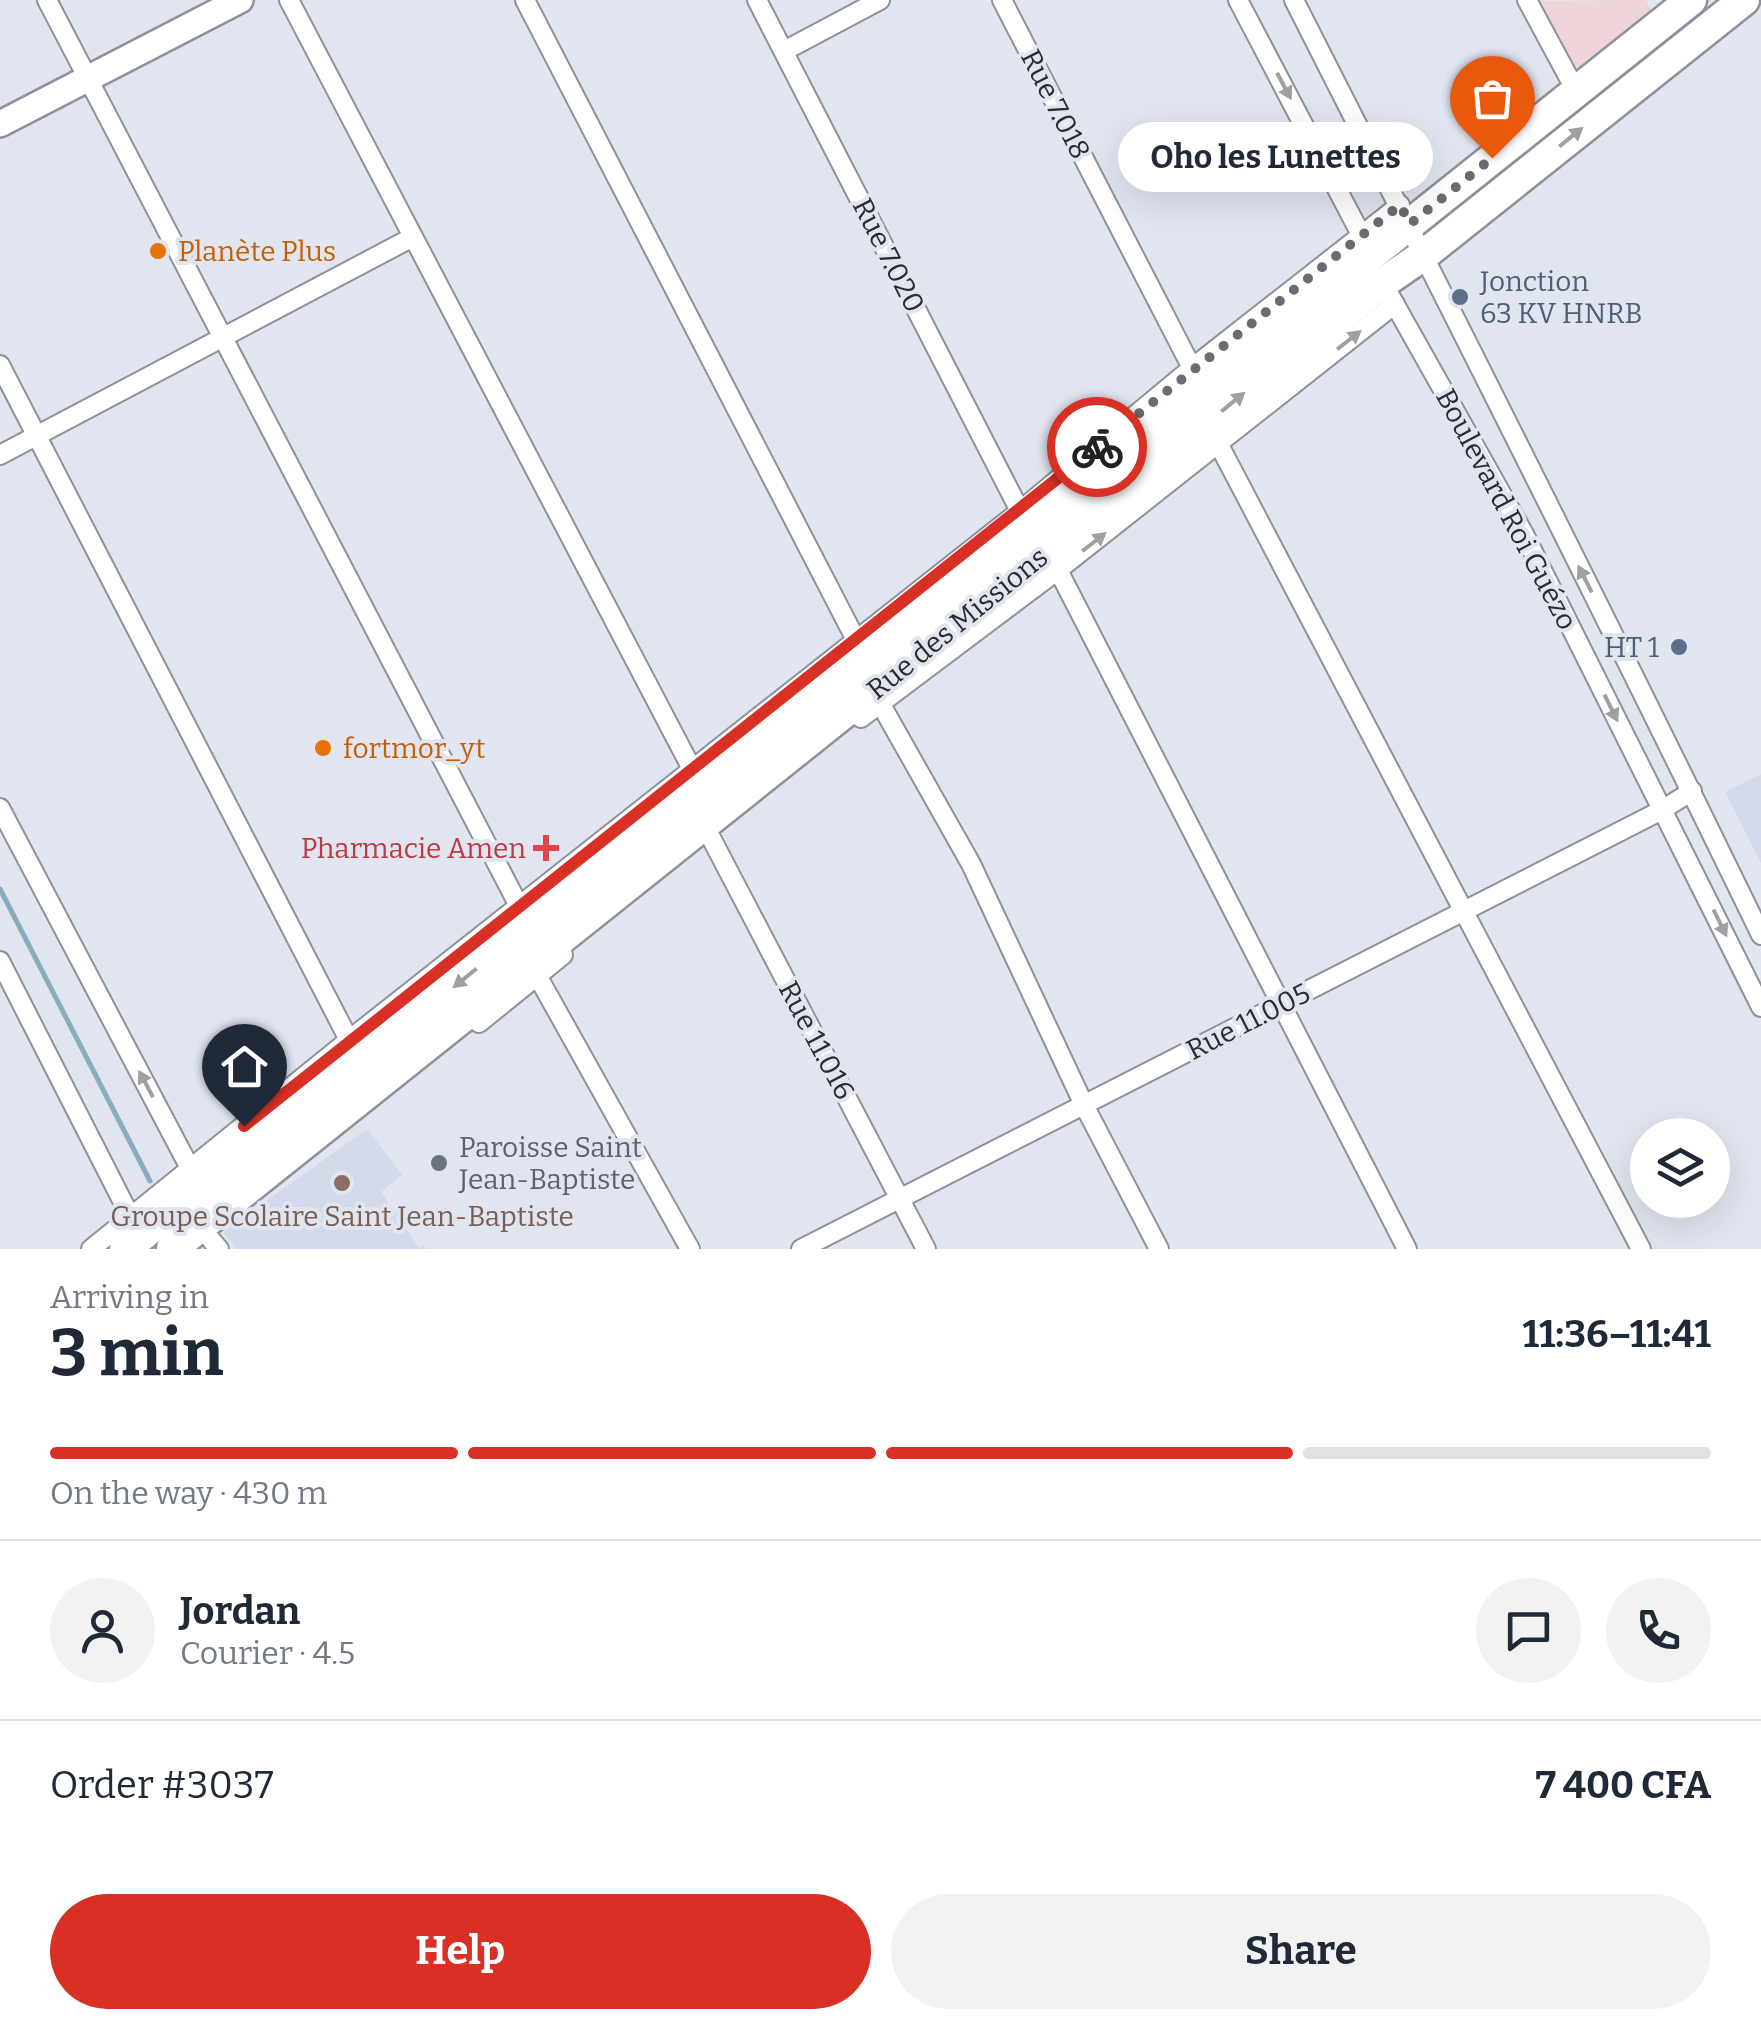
<!DOCTYPE html>
<meta charset="utf-8">
<style>
body{margin:0;font-family:Bitter,serif;background:#f2f2f3;color:#1f2937;height:100vh;display:flex;flex-direction:column;font-size:38px;white-space:nowrap}
*{box-sizing:border-box;margin:0}
p{font-size:32px;color:#747a83}
.icon{flex:none;width:55px;height:55px;fill:none;stroke:currentColor;stroke-width:2;stroke-linecap:round;stroke-linejoin:round}
.map{position:relative;height:1249px;overflow:hidden}
.sheet{display:flex;flex-direction:column;background:#fff;flex:1}
.sheet>*{flex:none}
.tools{position:absolute;left:1630px;top:1118px;display:grid;gap:20px}
.tools a{display:grid;place-items:center;width:100px;height:100px;border-radius:50%;background:#fff;box-shadow:0 10px 40px #0002;font-size:50px}
.pin{position:absolute;display:grid;place-items:center;width:85px;height:85px;color:#fff;margin:-102px -42px;border-radius:50% 50% 50% 0;rotate:-45deg;box-shadow:0 0 10px #0007}
.pin .icon{rotate:45deg}
.courier{position:absolute;display:grid;place-items:center;width:100px;height:100px;margin:-50px;border:8px solid #d93025;border-radius:50%;background:#fff;color:#222;box-shadow:0 2px 12px #0007}
.bubble{position:absolute;height:70px;border-radius:35px;background:#fff;box-shadow:0 10px 40px #0002;font-size:32px;font-weight:700;line-height:70px;text-align:center}
.head em{font-style:normal;font-weight:700}
.head div{display:flex;flex-direction:column-reverse}
.head{display:flex;align-items:center;justify-content:space-between;height:170px;padding:0 50px}
h1{font-size:65px;font-weight:700;line-height:75px}
.bar{display:grid;grid-template-columns:repeat(4,1fr);gap:15px 10px;align-content:center;height:120px;padding:0 50px}
.bar i{height:12px;border-radius:8px;background:#e0e1e3}
.bar .on{background:#d93025}
.bar p{grid-column:span 4}
.line{display:flex;align-items:center;gap:25px;padding:0 50px;border-top:2px solid #e0e1e3}
.line div{flex:1}
.round{display:grid;place-items:center;flex:none;width:105px;height:105px;border-radius:52px;background:#f2f2f3}
.primary-button{display:flex;gap:20px;margin-top:auto;padding:20px 50px}
.primary-button a{flex:1;height:115px;border-radius:60px;background:#d93025;color:#fff;font-size:40px;font-weight:700;line-height:115px;text-align:center}
.primary-button a+a{background:#f2f2f3;color:#1f2937}
.map>svg:first-child{display:block}
.commercial{fill:#eed3d9}
.built{fill:#d1d9ea}
.lines{fill:none;stroke-linecap:round;stroke-linejoin:round}
.stream{stroke:#89acbf;stroke-width:5}
.minor-casing{stroke:#8d919b;stroke-width:22}
.secondary-casing{stroke:#8d919b;stroke-width:30}
.trunk-casing{stroke:#8d919b;stroke-width:35}
.minor{stroke:#fff;stroke-width:18}
.secondary{stroke:#fff;stroke-width:25}
.trunk{stroke:#fff;stroke-width:30}
.oneway{fill:#9fa0a1}
.done{stroke:#6a6c73;stroke-width:10;stroke-dasharray:0 18}
.route{stroke:#d93025;stroke-width:12}
.food-dot{fill:#e8710a;stroke:#e0e5f0;stroke-width:4}
.service-dot{fill:#5c6f8a;stroke:#e0e5f0;stroke-width:4}
.health-dot{fill:#e0444e;stroke:#e0e5f0;stroke-width:4}
.worship-dot{fill:#6b7280;stroke:#e0e5f0;stroke-width:4}
.education-dot{fill:#8d6e63;stroke:#e0e5f0;stroke-width:4}
.labels{text-anchor:middle;stroke-width:8;stroke-linejoin:round;paint-order:stroke}
.street-label{font-size:28px;fill:#2a2b2f;stroke:#e0e5f0}
.food-label{font-size:28px;fill:#c56008;stroke:#e0e5f0;text-anchor:start}
.service-label{font-size:28px;fill:#4e5e75;stroke:#e0e5f0;text-anchor:start}
.health-label{font-size:28px;fill:#be3a42;stroke:#e0e5f0;text-anchor:end}
.worship-label{font-size:28px;fill:#5b616d;stroke:#e0e5f0;text-anchor:start}
.education-label{font-size:28px;fill:#785e54;stroke:#e0e5f0}
</style>
<div class="map">
<svg width="1761" height="1249" viewBox="0 0 1761 1249">
<rect width="100%" height="100%" fill="#e0e5f0"/>
<!-- commercial -->
<path class="commercial" d="M 1646,0 L 1652,12 L 1578,76 L 1540,1 Z"/>
<!-- built -->
<g class="built">
<path d="M 1761,774 L 1761,863 L 1725,792 Z"/>
<path d="M 367,1129 L 402,1175 L 381,1192 L 419,1248 L 423,1245 L 426,1249 L 237,1249 L 223,1232 Z"/>
</g>
<g class="lines">
<!-- stream -->
<path class="stream" d="M 0,889 L 150,1181"/>
<defs>
<g id="minor">
<path d="M 47,0 L 519,906"/>
<path d="M 289,0 L 692,769"/>
<path d="M 525,0 L 855,638"/>
<path d="M 757,0 L 1020,511"/>
<path d="M 1002,0 L 1192,368"/>
<path d="M 1238,0 L 1368,248"/>
<path d="M 1294,0 C 1452,311 1609,622 1761,935"/>
<path d="M 1527,0 L 1576,91"/>
<path d="M 784,51 L 880,0"/>
<path d="M 1389,294 L 1524,534 L 1761,1007"/>
<path d="M 0,365 L 349,1040"/>
<path d="M 1218,443 L 1641,1249"/>
<path d="M 0,455 L 413,237"/>
<path d="M 1058,570 L 1407,1249"/>
<path d="M 880,703 L 971,864 L 1084,1105 L 1159,1249"/>
<path d="M 861,718 L 1058,570 L 1395,304"/>
<path d="M 0,808 L 191,1170"/>
<path d="M 708,832 L 926,1249"/>
<path d="M 0,961 L 131,1218"/>
<path d="M 538,977 L 690,1249"/>
<path d="M 479,1023 L 563,955"/>
<path d="M 208,1236 L 219,1249"/>
<path d="M 91,1249 L 349,1040 L 1020,511 L 1192,368 L 1400,205"/>
<path d="M 801,1249 L 1662,810 L 1692,791"/>
</g>
<path id="secondary" d="M 0,124 L 240,0"/>
<g id="trunk">
<path d="M 125,1249 L 1691,0"/>
<path d="M 172,1249 L 1383,283 L 1425,254 L 1744,0"/>
</g>
</defs>
<!-- minor casing -->
<use href="#minor" class="minor-casing"/>
<!-- secondary casing -->
<use href="#secondary" class="secondary-casing"/>
<!-- trunk casing -->
<use href="#trunk" class="trunk-casing"/>
<!-- minor -->
<use href="#minor" class="minor"/>
<!-- secondary -->
<use href="#secondary" class="secondary"/>
<!-- trunk -->
<use href="#trunk" class="trunk"/>
</g>
<!-- one-way arrows -->
<defs><path id="oneway-solid" d="M-6-.8H1V-3.2L6.5 0L1 3.2V.8H-6Z" transform="scale(2.5)"/></defs>
<g class="oneway">
<use href="#oneway-solid" transform="translate(1284 86) rotate(62)"/>
<use href="#oneway-solid" transform="translate(1571 137) rotate(-39)"/>
<use href="#oneway-solid" transform="translate(1349 340) rotate(-38)"/>
<use href="#oneway-solid" transform="translate(1233 402) rotate(-39)"/>
<use href="#oneway-solid" transform="translate(1094 542) rotate(-38)"/>
<use href="#oneway-solid" transform="translate(1585 579) rotate(-117)"/>
<use href="#oneway-solid" transform="translate(1611 708) rotate(64)"/>
<use href="#oneway-solid" transform="translate(1720 923) rotate(64)"/>
<use href="#oneway-solid" transform="translate(465 978) rotate(141)"/>
<use href="#oneway-solid" transform="translate(146 1084) rotate(-118)"/>
</g>
<g class="lines">
<!-- done -->
<path class="done" d="M 1097,447 L 1400,205 L 1410,224 L 1492,158"/>
<!-- route -->
<path class="route" d="M 244,1126 L 1097,447"/>
</g>
<!-- markers -->
<g class="food-dot">
<circle cx="158" cy="251" r="10"/>
<circle cx="323" cy="748" r="10"/>
</g>
<g class="service-dot">
<circle cx="1460" cy="297" r="10"/>
<circle cx="1679" cy="647" r="10"/>
</g>
<path class="health-dot" d="M541 833h10v10h10v10h-10v10h-10v-10h-10v-10h10z"/>
<circle class="worship-dot" cx="439" cy="1163" r="10"/>
<circle class="education-dot" cx="342" cy="1183" r="10"/>
<g class="labels">
<!-- street labels -->
<g class="street-label">
<text transform="translate(1056 104) rotate(63)" y="10">Rue 7.018</text>
<text transform="translate(889 255) rotate(63)" y="10">Rue 7.020</text>
<text transform="translate(1507 509) rotate(62)" y="10">Boulevard Roi Guézo</text>
<text transform="translate(957 623) rotate(-39)" y="10">Rue des Missions</text>
<text transform="translate(1248 1021) rotate(-27)" y="10">Rue 11.005</text>
<text transform="translate(817 1040) rotate(62)" y="10">Rue 11.016</text>
</g>
<!-- food labels -->
<g class="food-label">
<text x="178" y="261">Planète Plus</text>
<text x="343" y="758">fortmor_yt</text>
</g>
<!-- service labels -->
<g class="service-label">
<text x="1480" y="291">Jonction<tspan x="1480" dy="32">63 KV HNRB</tspan></text>
<text x="1659" y="657" text-anchor="end">HT 1</text>
</g>
<!-- health labels -->
<g class="health-label">
<text x="526" y="858">Pharmacie Amen</text>
</g>
<!-- worship labels -->
<g class="worship-label">
<text x="459" y="1157">Paroisse Saint<tspan x="459" dy="32">Jean-Baptiste</tspan></text>
</g>
<!-- education labels -->
<g class="education-label">
<text x="342" y="1226">Groupe Scolaire Saint Jean-Baptiste</text>
</g>
</g>
</svg>
<div class="tools">
<a><svg class="icon" aria-label="layers" viewBox="0 0 24 24"><path d="M12 4l9 5-9 5-9-5zM3 14l9 5 9-5"/></svg></a>
</div>
<div class="pin" style="left:1492px;top:158px;background:#ea580c"><svg class="icon" aria-label="bag" viewBox="0 0 24 24"><path d="M5 8h14l-1 12H6zM9 8a3 3 0 0 1 6 0"/></svg></div>
<div class="pin" style="left:244px;top:1126px;background:#1f2937"><svg class="icon" aria-label="home" viewBox="0 0 24 24"><path d="M3 11l9-7 9 7M6 9v11h12V9"/></svg></div>
<div class="courier" style="left:1097px;top:447px"><svg class="icon" aria-label="bike" viewBox="0 0 24 24"><circle cx="6" cy="16" r="4"/><circle cx="18" cy="16" r="4"/><path d="M6 16l4-8h5l3 8M10 8l3 8H6M13 5h3"/></svg></div>
<div class="bubble" style="left:1118px;top:122px;width:315px">Oho les Lunettes</div>
</div>
<section class="sheet">
<div class="head"><div><h1>3 min</h1><p>Arriving in</p></div><em>11:36–11:41</em></div>
<div class="bar"><i class="on"></i><i class="on"></i><i class="on"></i><i></i><p>On the way · 430 m</p></div>
<div class="line" style="height:180px"><a class="round"><svg class="icon" aria-label="person" viewBox="0 0 24 24"><circle cx="12" cy="8" r="4"/><path d="M4 21q1-7 8-7t8 7"/></svg></a><div><b>Jordan</b><p>Courier · 4.5</p></div><a class="round"><svg class="icon" aria-label="chat" viewBox="0 0 24 24"><path d="M4 5h16v11H9l-5 4z"/></svg></a><a class="round"><svg class="icon" aria-label="phone" viewBox="0 0 24 24"><path d="M5 4h4l2 5-3 2q2 4 5 5l2-3 5 2v4C11 20 4 13 5 4z"/></svg></a></div>
<div class="line" style="height:130px"><div>Order #3037</div><b>7 400 CFA</b></div>
<div class="primary-button"><a>Help</a><a>Share</a></div>
</section>
